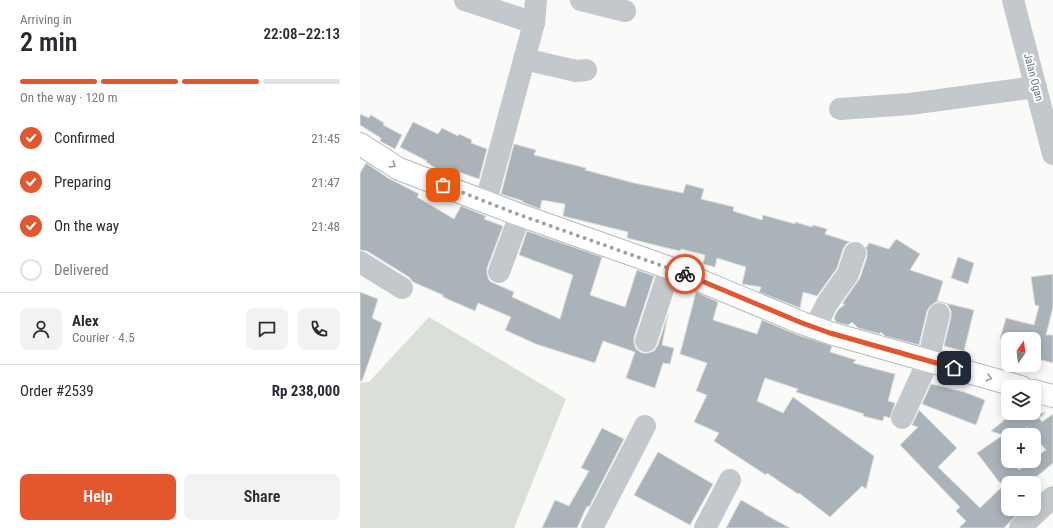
<!DOCTYPE html>
<meta charset="utf-8">
<style>
body{margin:0;font-family:"Roboto Condensed",sans-serif;background:#f2f2f3;color:#2b2b33;height:100vh;display:flex;flex-direction:column;font-size:15px;white-space:nowrap}
*{box-sizing:border-box;margin:0}
p{font-size:13px;color:#7c7c81}
.icon{flex:none;width:22px;height:22px;fill:none;stroke:currentColor;stroke-width:2;stroke-linecap:round;stroke-linejoin:round}
.map{position:relative;flex:1;overflow:hidden}
.sheet{display:flex;flex-direction:column;background:#fff;width:360px}
.sheet>*{flex:none}
.needle{width:26px;rotate:14deg}
.buttons{position:absolute;left:641px;top:332px;display:grid;gap:8px}
.buttons a{display:grid;place-items:center;width:40px;height:40px;border-radius:8px;background:#fff;box-shadow:0 2px 10px #0003;font-size:20px}
.pin{position:absolute;display:grid;place-items:center;width:34px;height:34px;color:#fff;margin:-17px;border-radius:8px;box-shadow:0 2px 6px #0006}
.courier{position:absolute;display:grid;place-items:center;width:40px;height:40px;margin:-20px;border:3px solid #e4572e;border-radius:50%;background:#fff;color:#222;box-shadow:0 1px 5px #0007}
.overview em{font-style:normal;font-weight:600}
.overview div{display:flex;flex-direction:column-reverse}
.overview{display:flex;align-items:center;justify-content:space-between;height:68px;padding:0 20px}
h1{font-size:26px;font-weight:600;line-height:30px}
.bar{display:grid;grid-template-columns:repeat(4,1fr);gap:6px 4px;align-content:center;height:48px;padding:0 20px}
.bar i{height:5px;border-radius:3px;background:#e1e1e2}
.bar .selected{background:#e4572e}
.bar p{grid-column:span 4}
.line{display:flex;align-items:center;gap:10px;padding:0 20px;border-top:1px solid #e1e1e2}
.line div{flex:1}
.round{display:grid;place-items:center;flex:none;width:42px;height:42px;border-radius:8px;background:#f2f2f3}
ol{padding:0 20px;list-style:none}
li{display:flex;align-items:center;gap:12px;height:44px}
li p{margin-inline-start:auto}
li .icon{padding:4px;border-radius:50%;background:#e4572e;color:#fff;stroke-width:4}
li:last-child{color:#7c7c81}
li i{width:22px;height:22px;border:2px solid #e1e1e2;border-radius:50%}
.cta{display:flex;gap:8px;margin-top:auto;padding:8px 20px}
.cta a{flex:1;height:46px;border-radius:8px;background:#e4572e;color:#fff;font-size:16px;font-weight:600;line-height:46px;text-align:center}
.cta a+a{background:#f2f2f3;color:#2b2b33}
main{display:flex;flex:1;min-height:0}
.map>svg:first-child{display:block}
.green{fill:#dadfd7}
.building{fill:#aab3b9;stroke:#dcdcda;fill-rule:evenodd}
.lines{fill:none;stroke-linecap:round;stroke-linejoin:round}
.major-casing{stroke:#b5babe;stroke-width:24}
.minor{stroke:#c3c8cc;stroke-width:22}
.major{stroke:#fff;stroke-width:22}
.oneway{stroke:#939fa8}
.done{stroke:#99a4ac;stroke-width:4;stroke-dasharray:0 7.2}
.route{stroke:#e4572e;stroke-width:5}
.labels{text-anchor:middle;stroke-width:4;stroke-linejoin:round;paint-order:stroke}
.street-label{font-size:11px;fill:#657683;stroke:#fff}
</style>
<main>
<section class="sheet">
<div class="overview"><div><h1>2 min</h1><p>Arriving in</p></div><em>22:08–22:13</em></div>
<div class="bar"><i class="selected"></i><i class="selected"></i><i class="selected"></i><i></i><p>On the way · 120 m</p></div>
<ol>
<li><svg class="icon" aria-label="check" viewBox="0 0 24 24"><path d="M5 12l5 5 9-10"/></svg>Confirmed<p>21:45</p></li>
<li><svg class="icon" aria-label="check" viewBox="0 0 24 24"><path d="M5 12l5 5 9-10"/></svg>Preparing<p>21:47</p></li>
<li><svg class="icon" aria-label="check" viewBox="0 0 24 24"><path d="M5 12l5 5 9-10"/></svg>On the way<p>21:48</p></li>
<li><i></i>Delivered</li>
</ol>
<div class="line" style="height:72px"><a class="round"><svg class="icon" aria-label="person" viewBox="0 0 24 24"><circle cx="12" cy="8" r="4"/><path d="M4 21q1-7 8-7t8 7"/></svg></a><div><b>Alex</b><p>Courier · 4.5</p></div><a class="round"><svg class="icon" aria-label="chat" viewBox="0 0 24 24"><path d="M4 5h16v11H9l-5 4z"/></svg></a><a class="round"><svg class="icon" aria-label="phone" viewBox="0 0 24 24"><path d="M5 4h4l2 5-3 2q2 4 5 5l2-3 5 2v4C11 20 4 13 5 4z"/></svg></a></div>
<div class="line" style="height:52px"><div>Order #2539</div><b>Rp 238,000</b></div>
<div class="cta"><a>Help</a><a>Share</a></div>
</section>
<div class="map">
<svg width="693" height="528" viewBox="0 0 693 528">
<rect width="100%" height="100%" fill="#fafaf8"/>
<!-- green -->
<path class="green" d="M 69,317 L 206,399 L 154,528 L 0,528 L 0,383 L 9,382 Z"/>
<!-- building -->
<g class="building">
<path d="M 0,114 L 9,118 L 11,115 L 24,123 L 23,125 L 42,135 L 35,149 L 20,141 L 21,138 L 0,125 Z"/>
<path d="M 53,122 L 78,134 L 82,128 L 98,136 L 99,134 L 112,140 L 111,143 L 127,149 L 119,179 L 99,172 L 96,177 L 94,177 L 81,170 L 80,171 L 66,162 L 67,161 L 40,147 Z"/>
<path d="M 154,144 L 176,150 L 174,155 L 226,168 L 225,170 L 274,183 L 323,193 L 326,184 L 344,189 L 341,199 L 374,207 L 373,211 L 402,220 L 403,215 L 435,224 L 435,222 L 452,227 L 453,225 L 467,229 L 465,234 L 490,242 L 486,244 L 483,249 L 477,268 L 457,296 L 443,292 L 440,308 L 399,292 L 401,287 L 382,284 L 386,267 L 357,258 L 355,267 L 343,264 L 345,255 L 321,249 L 320,251 L 307,248 L 267,238 L 268,232 L 203,216 L 205,204 L 182,200 L 180,209 L 162,202 L 163,201 L 141,194 Z"/>
<path d="M 6,163 L 28,178 L 59,194 L 57,197 L 94,219 L 101,206 L 126,216 L 124,219 L 143,226 L 127,268 L 127,274 L 129,280 L 131,282 L 154,292 L 152,297 L 200,319 L 213,275 L 159,255 L 167,231 L 242,257 L 230,295 L 265,307 L 277,270 L 294,276 L 274,337 L 274,343 L 276,349 L 282,353 L 288,353 L 294,351 L 298,345 L 308,314 L 302,345 L 314,348 L 310,364 L 303,363 L 295,388 L 266,378 L 275,352 L 243,341 L 235,363 L 176,344 L 145,330 L 151,317 L 118,303 L 115,311 L 83,297 L 83,295 L 53,282 L 49,277 L 7,251 L 0,250 L 0,173 Z"/>
<path d="M 536,239 L 560,254 L 550,270 L 583,281 L 577,301 L 614,310 L 604,351 L 584,346 L 591,317 L 591,311 L 588,305 L 582,302 L 576,302 L 570,306 L 567,311 L 559,345 L 525,336 L 521,332 L 520,334 L 498,328 L 492,322 L 488,325 L 476,322 L 474,318 L 478,310 L 485,304 L 482,304 L 500,278 L 507,257 L 507,251 L 505,247 L 507,247 L 509,243 L 529,249 Z"/>
<path d="M 598,257 L 614,263 L 608,284 L 591,278 Z"/>
<path d="M 693,274 L 693,307 L 686,335 L 693,335 L 693,363 L 674,358 L 674,339 L 640,339 L 646,318 L 674,325 L 679,306 L 675,305 L 671,277 Z"/>
<path d="M 0,292 L 18,299 L 12,318 L 22,323 L 2,381 L 0,381 Z"/>
<path d="M 336,292 L 358,302 L 353,320 L 397,334 L 402,320 L 438,335 L 472,346 L 470,352 L 496,360 L 493,363 L 535,374 L 528,401 L 535,403 L 530,418 L 524,416 L 523,421 L 503,416 L 504,414 L 436,392 L 438,389 L 405,378 L 397,401 L 423,413 L 433,397 L 514,456 L 506,489 L 502,486 L 470,517 L 439,493 L 438,494 L 407,473 L 406,475 L 354,441 L 359,433 L 334,422 L 347,395 L 336,391 L 347,363 L 320,354 Z"/>
<path d="M 571,384 L 604,392 L 625,400 L 616,425 L 562,404 Z"/>
<path d="M 559,410 L 597,448 L 578,467 L 620,508 L 646,483 L 640,483 L 617,453 L 643,435 L 631,431 L 653,413 L 685,413 L 679,418 L 682,422 L 693,414 L 693,463 L 669,483 L 648,483 L 648,509 L 662,509 L 644,528 L 599,528 L 606,521 L 596,511 L 600,507 L 540,445 L 558,427 L 552,425 ZM 667,427 L 686,450 L 674,458 L 674,461 L 671,461 L 659,470 L 652,461 L 648,461 L 648,435 L 658,435 Z"/>
<path d="M 242,428 L 264,439 L 229,507 L 227,506 L 217,528 L 182,528 L 195,500 L 209,506 L 229,471 L 221,468 Z"/>
<path d="M 298,452 L 353,484 L 330,525 L 274,495 Z"/>
<path d="M 381,500 L 404,513 L 404,514 L 430,528 L 366,528 Z"/>
</g>
<g class="lines">
<defs>
<g id="major">
<path d="M 0,144 L 39,169 L 160,215 L 310,268 L 442,323 L 470,333 L 661,387"/>
<path d="M 674,391 L 693,396"/>
</g>
</defs>
<!-- major casing -->
<use href="#major" class="major-casing"/>
<!-- minor -->
<g class="minor">
<path d="M 105,0 L 174,23 L 126,201"/>
<path d="M 221,0 L 265,11"/>
<path d="M 653,0 L 693,154"/>
<path d="M 174,23 L 176,0"/>
<path d="M 164,59 L 216,71 L 226,70"/>
<path d="M 480,109 L 550,104 L 676,87"/>
<path d="M 0,262 L 42,288"/>
<path d="M 139,272 L 160,215"/>
<path d="M 455,327 L 468,302 L 488,274 L 495,253"/>
<path d="M 286,341 L 310,268"/>
<path d="M 542,418 L 568,361 L 579,314"/>
<path d="M 232,528 L 285,426"/>
<path d="M 345,528 L 370,480"/>
<path d="M 660,528 L 693,497"/>
</g>
<!-- major -->
<use href="#major" class="major"/>
</g>
<!-- one-way arrows -->
<defs><path id="oneway-chevron" d="M-2-3.5L2.5 0L-2 3.5" fill="none" stroke-width="1.6" stroke-linecap="round" stroke-linejoin="round"/></defs>
<g class="oneway">
<use href="#oneway-chevron" transform="translate(33 165) rotate(32)"/>
<use href="#oneway-chevron" transform="translate(629 378) rotate(16)"/>
</g>
<g class="lines">
<!-- done -->
<path class="done" d="M 83,185 L 160,215 L 325,274"/>
<!-- route -->
<path class="route" d="M 325,274 L 442,323 L 470,333 L 594,368"/>
</g>
<g class="labels">
<!-- street labels -->
<g class="street-label">
<text transform="translate(674 77) rotate(75)" y="4">Jalan Ogan</text>
</g>
</g>
</svg>
<div class="buttons">
<a><svg class="needle" viewBox="-14 -14 28 28"><path d="M0-13l5 13h-10z" fill="#e53935"/><path d="M0 13l5-13h-10z" fill="#7c7c81"/></svg></a>
<a><svg class="icon" aria-label="layers" viewBox="0 0 24 24"><path d="M12 4l9 5-9 5-9-5zM3 14l9 5 9-5"/></svg></a>
<a>+</a>
<a>−</a>
</div>
<div class="pin" style="left:83px;top:185px;background:#ea580c"><svg class="icon" aria-label="bag" viewBox="0 0 24 24"><path d="M5 8h14l-1 12H6zM9 8a3 3 0 0 1 6 0"/></svg></div>
<div class="pin" style="left:594px;top:368px;background:#1f2937"><svg class="icon" aria-label="home" viewBox="0 0 24 24"><path d="M3 11l9-7 9 7M6 9v11h12V9"/></svg></div>
<div class="courier" style="left:325px;top:274px"><svg class="icon" aria-label="bike" viewBox="0 0 24 24"><circle cx="6" cy="16" r="4"/><circle cx="18" cy="16" r="4"/><path d="M6 16l4-8h5l3 8M10 8l3 8H6M13 5h3"/></svg></div>
</div>
</main>
